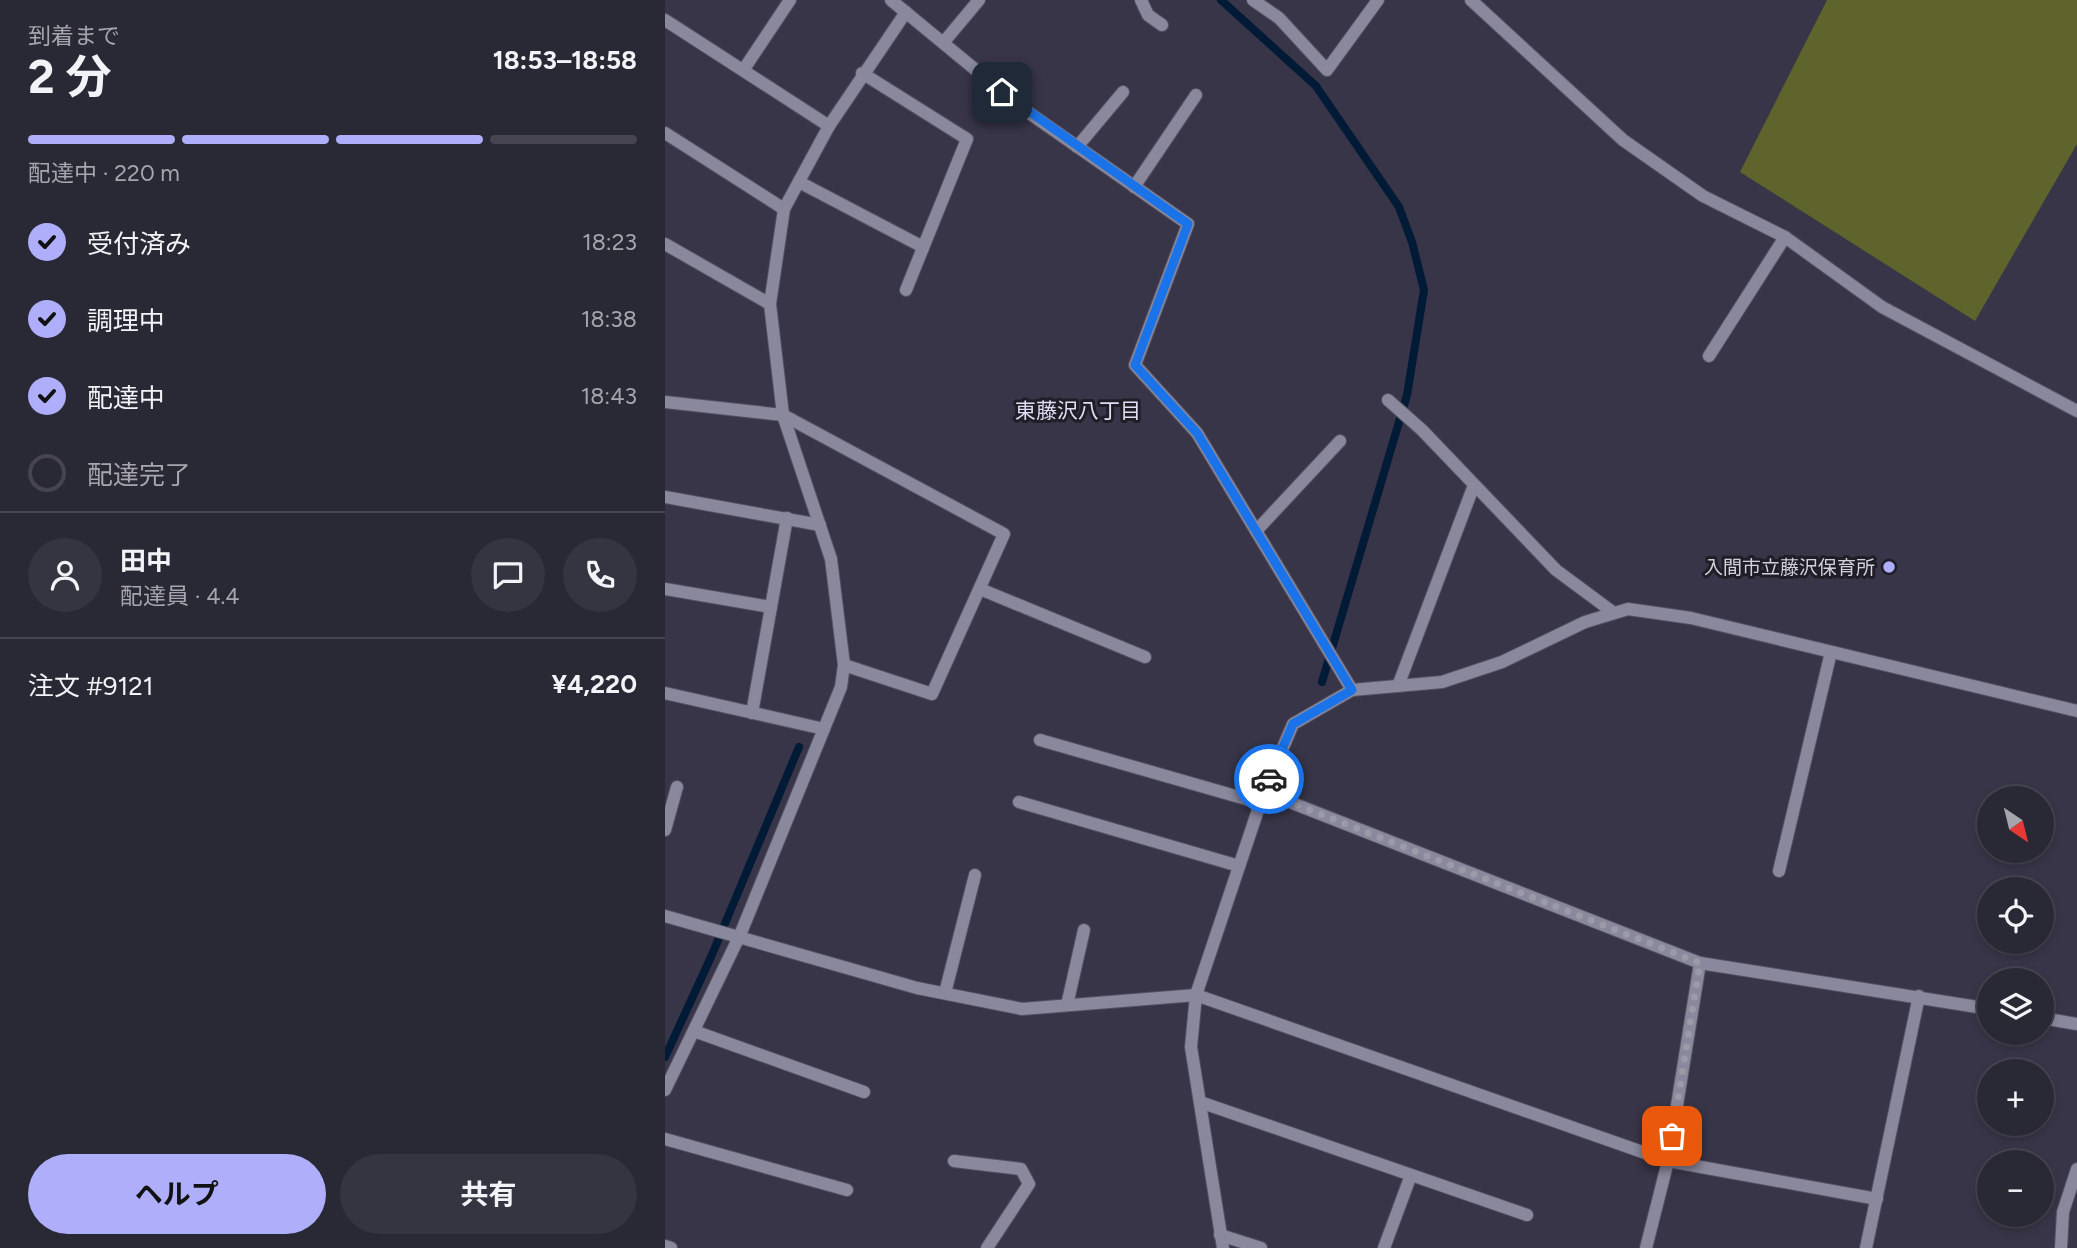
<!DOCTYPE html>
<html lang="ja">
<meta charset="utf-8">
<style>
body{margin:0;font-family:Figtree,"Noto Sans JP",sans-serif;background:#353441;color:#f1f3f6;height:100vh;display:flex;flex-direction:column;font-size:26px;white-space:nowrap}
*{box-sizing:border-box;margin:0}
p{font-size:23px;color:#a5a6ad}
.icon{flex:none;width:38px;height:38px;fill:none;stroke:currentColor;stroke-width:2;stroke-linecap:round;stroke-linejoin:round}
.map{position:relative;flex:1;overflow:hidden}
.sheet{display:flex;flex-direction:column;background:#292835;width:665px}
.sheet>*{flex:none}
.needle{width:46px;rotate:145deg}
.buttons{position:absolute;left:1312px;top:786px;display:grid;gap:14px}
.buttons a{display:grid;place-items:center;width:77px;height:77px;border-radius:50%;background:#292835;box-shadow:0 4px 10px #0003,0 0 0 2px #454450;font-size:35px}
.pin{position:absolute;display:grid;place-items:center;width:60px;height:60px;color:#fff;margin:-30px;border-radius:14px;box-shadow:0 4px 10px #0006}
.courier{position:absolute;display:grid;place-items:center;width:70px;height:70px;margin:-35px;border:5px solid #1a73e8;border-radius:50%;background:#fff;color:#222;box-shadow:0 2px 9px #0007}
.head em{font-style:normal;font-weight:700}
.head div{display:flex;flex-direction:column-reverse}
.head{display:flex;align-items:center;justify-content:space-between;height:119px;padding:0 28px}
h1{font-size:46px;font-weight:700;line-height:52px}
.bar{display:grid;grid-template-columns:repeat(4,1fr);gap:10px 7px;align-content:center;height:84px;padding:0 28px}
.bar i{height:9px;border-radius:5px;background:#454450}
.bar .active{background:#aeaefa}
.bar p{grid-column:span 4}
.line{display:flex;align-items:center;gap:18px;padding:0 28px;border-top:2px solid #454450}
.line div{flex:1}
.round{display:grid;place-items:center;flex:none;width:74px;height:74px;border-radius:37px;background:#353441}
ol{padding:0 28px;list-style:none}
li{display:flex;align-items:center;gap:21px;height:77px}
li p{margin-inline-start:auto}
li .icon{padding:7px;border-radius:50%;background:#aeaefa;color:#111;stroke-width:4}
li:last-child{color:#a5a6ad}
li i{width:38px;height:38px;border:4px solid #454450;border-radius:50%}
.cta{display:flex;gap:14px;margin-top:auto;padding:14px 28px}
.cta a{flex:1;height:80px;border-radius:42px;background:#aeaefa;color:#111;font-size:28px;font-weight:700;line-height:80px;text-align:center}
.cta a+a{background:#353441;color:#f1f3f6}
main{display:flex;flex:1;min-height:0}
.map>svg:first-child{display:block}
.forest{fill:#5e642b}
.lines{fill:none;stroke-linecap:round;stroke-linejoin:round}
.stream{stroke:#011b37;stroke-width:8}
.minor-casing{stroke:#545261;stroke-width:14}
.minor{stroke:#8a889d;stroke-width:12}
.done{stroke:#9b9aa7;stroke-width:7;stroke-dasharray:0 12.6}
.route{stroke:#1a73e8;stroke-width:9}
.poi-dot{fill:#aeaefa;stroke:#1f1e26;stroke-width:2.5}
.labels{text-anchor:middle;stroke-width:6;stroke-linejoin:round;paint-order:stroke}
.poi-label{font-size:19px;fill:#d1d0db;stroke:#1f1e26;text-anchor:end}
.neighbourhood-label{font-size:21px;fill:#dfddf4;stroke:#1f1e26}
</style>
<main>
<section class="sheet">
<div class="head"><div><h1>2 分</h1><p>到着まで</p></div><em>18:53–18:58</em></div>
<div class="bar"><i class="active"></i><i class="active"></i><i class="active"></i><i></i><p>配達中 · 220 m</p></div>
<ol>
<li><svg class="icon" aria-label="check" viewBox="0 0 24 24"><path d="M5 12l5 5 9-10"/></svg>受付済み<p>18:23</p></li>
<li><svg class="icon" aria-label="check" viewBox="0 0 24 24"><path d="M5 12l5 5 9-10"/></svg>調理中<p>18:38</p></li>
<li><svg class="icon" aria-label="check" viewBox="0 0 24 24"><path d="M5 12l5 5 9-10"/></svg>配達中<p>18:43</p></li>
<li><i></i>配達完了</li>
</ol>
<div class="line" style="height:126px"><a class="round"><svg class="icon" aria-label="person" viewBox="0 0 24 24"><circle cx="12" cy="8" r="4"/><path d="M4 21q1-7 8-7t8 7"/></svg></a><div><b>田中</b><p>配達員 · 4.4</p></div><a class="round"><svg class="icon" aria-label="chat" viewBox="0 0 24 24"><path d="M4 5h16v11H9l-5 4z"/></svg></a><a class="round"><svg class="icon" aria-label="phone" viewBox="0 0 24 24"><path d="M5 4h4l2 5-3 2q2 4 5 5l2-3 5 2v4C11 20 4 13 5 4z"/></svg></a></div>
<div class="line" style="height:91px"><div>注文 #9121</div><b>¥4,220</b></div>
<div class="cta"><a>ヘルプ</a><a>共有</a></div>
</section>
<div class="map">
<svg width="1412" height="1248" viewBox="0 0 1412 1248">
<rect width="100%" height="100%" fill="#373547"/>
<!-- forest -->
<path class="forest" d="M 1162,0 L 1412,0 L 1412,144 L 1310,321 L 1075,172 Z"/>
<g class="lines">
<!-- stream -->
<g class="stream">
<path d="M 556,0 L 651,86 L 734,207 L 747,242 L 759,290 L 742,395 L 657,682"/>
<path d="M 0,1057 L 46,957 L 134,747"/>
</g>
<defs>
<g id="minor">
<path d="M 226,0 L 357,108 L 523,224 L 470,365 L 532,433 L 687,690"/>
<path d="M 476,0 L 483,15 L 497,25"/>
<path d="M 588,0 L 614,18 L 662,70 L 713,0"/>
<path d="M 806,0 L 958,140 L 1038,196 L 1120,237 L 1217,307 L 1412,411"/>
<path d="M 0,20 L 164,126"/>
<path d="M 278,43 L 314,0"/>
<path d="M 79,69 L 125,0"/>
<path d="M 197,73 L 302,139 L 241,290"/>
<path d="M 0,133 L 119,209"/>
<path d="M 412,147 L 458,92"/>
<path d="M 134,182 L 258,247"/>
<path d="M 469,187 L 531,95"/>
<path d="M 0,244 L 105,304"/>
<path d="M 1044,356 L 1120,237"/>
<path d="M 723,400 L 757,430 L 891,570 L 949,613"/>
<path d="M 0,402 L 118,415 L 339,534 L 267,694 L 179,665"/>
<path d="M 0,497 L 155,525"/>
<path d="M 591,531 L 675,441"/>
<path d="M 0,589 L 106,607"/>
<path d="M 315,589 L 480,657"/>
<path d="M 733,686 L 809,485"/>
<path d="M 0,693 L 159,729"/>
<path d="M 87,713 L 122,518"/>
<path d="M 375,740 L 595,803"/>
<path d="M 599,792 L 1035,963 L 1325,1009"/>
<path d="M 354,802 L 574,866"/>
<path d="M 0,830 L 12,787"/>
<path d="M 1114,871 L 1166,652"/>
<path d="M 0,916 L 252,988 L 357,1009 L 531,995 L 1003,1161 L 1212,1199"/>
<path d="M 280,993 L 310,875"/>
<path d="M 402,1005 L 419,930"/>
<path d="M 1377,1018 L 1412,1024"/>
<path d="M 29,1031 L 199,1092"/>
<path d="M 0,1090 L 75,935 L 176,687 L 179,665 L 166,559 L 118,415 L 105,304 L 119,209 L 164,126 L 241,12"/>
<path d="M 535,1102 L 862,1215"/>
<path d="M 0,1139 L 182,1190"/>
<path d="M 289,1161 L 356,1169 L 364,1184 L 322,1248"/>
<path d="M 555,1235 L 596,1248"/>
<path d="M 0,1246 L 6,1248"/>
<path d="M 558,1248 L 526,1047 L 531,995 L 599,792 L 628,724 L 687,690 L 777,682 L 837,662 L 920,622 L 963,609 L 1026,618 L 1412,711"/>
<path d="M 719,1248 L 746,1175"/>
<path d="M 981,1248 L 1003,1161 L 1035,963"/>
<path d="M 1201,1248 L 1254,996"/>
<path d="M 1396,1248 L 1398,1212 L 1412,1169"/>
</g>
</defs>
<!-- minor casing -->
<use href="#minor" class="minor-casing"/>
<!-- minor -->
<use href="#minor" class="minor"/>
</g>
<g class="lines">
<!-- done -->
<path class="done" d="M 604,779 L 599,792 L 1035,963 L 1007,1136"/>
<!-- route -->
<path class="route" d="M 337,92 L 523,224 L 470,365 L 532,433 L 687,690 L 628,724 L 604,779"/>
</g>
<!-- markers -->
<circle class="poi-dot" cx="1224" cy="567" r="7"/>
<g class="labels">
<!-- poi labels -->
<g class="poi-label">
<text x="1210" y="574">入間市立藤沢保育所</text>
</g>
<!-- neighbourhood labels -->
<g class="neighbourhood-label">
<text x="413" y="418">東藤沢八丁目</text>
</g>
</g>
</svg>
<div class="buttons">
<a><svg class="needle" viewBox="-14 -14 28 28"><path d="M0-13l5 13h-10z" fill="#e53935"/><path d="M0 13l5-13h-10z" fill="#a5a6ad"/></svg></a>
<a><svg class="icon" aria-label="locate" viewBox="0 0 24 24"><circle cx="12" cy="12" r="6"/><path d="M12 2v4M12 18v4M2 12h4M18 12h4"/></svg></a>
<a><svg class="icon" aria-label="layers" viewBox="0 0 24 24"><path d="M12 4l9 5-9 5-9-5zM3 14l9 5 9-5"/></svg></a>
<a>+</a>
<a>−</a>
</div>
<div class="pin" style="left:1007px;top:1136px;background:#ea580c"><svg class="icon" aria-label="bag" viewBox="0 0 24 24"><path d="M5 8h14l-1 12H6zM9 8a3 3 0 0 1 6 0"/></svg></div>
<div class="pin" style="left:337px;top:92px;background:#1f2937"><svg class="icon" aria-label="home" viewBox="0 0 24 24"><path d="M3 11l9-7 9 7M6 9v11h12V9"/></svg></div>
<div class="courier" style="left:604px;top:779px"><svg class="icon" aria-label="car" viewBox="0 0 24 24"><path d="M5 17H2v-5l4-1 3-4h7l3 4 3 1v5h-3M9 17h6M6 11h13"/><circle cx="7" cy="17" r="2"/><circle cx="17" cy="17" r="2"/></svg></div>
</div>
</main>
